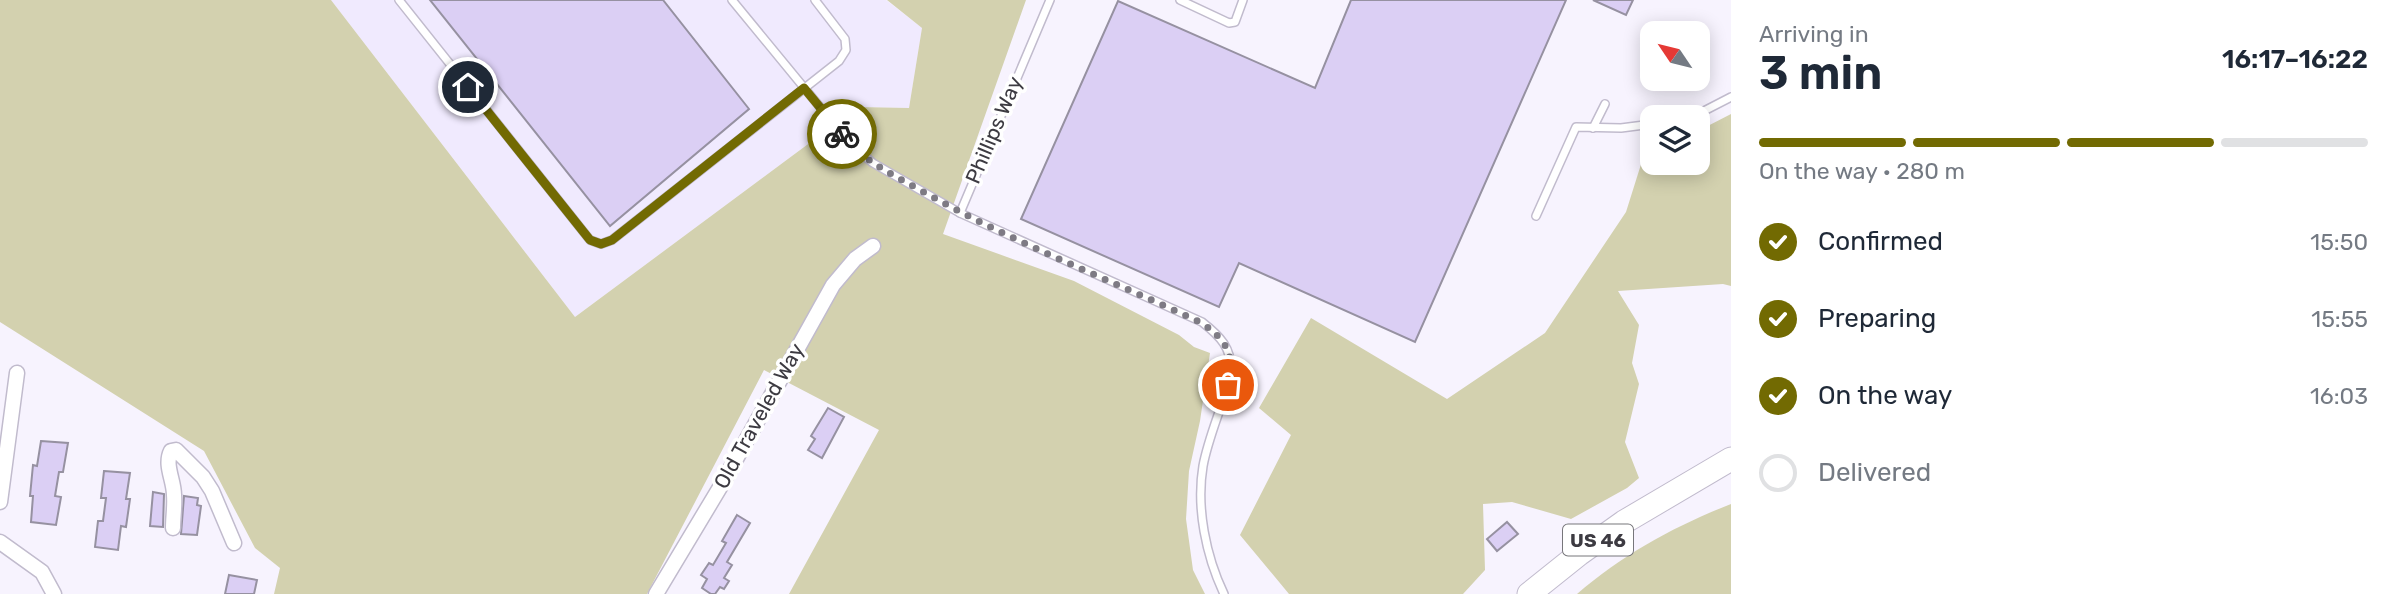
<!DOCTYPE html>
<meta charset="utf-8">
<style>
body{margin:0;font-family:Rubik,sans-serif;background:#f6f6f7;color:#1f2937;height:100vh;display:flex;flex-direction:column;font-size:26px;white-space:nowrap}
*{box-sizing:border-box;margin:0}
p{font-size:23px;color:#747a83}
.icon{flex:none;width:38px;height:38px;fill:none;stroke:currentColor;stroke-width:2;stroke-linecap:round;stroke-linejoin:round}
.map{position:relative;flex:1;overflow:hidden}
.panel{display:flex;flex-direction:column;background:#fff;width:665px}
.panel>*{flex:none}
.needle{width:46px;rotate:305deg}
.tools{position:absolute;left:1640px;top:21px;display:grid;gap:14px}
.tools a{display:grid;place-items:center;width:70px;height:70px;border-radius:14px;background:#fff;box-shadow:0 4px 18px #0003;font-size:35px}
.pin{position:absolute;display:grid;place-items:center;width:60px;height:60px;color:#fff;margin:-30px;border:4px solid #fff;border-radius:50%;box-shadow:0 2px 7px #0007}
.courier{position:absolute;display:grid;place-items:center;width:70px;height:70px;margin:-35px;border:5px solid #726a02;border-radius:50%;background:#fff;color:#222;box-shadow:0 2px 9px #0007}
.overview em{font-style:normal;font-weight:600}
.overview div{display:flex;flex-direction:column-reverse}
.overview{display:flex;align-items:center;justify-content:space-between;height:119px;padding:0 28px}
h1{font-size:46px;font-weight:600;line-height:52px}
.bar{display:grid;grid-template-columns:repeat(4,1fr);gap:10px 7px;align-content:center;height:84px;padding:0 28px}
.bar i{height:9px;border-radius:5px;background:#e0e1e3}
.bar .selected{background:#726a02}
.bar p{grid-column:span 4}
ol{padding:0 28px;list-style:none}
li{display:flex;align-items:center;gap:21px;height:77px}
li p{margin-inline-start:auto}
li .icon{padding:7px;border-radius:50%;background:#726a02;color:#fff;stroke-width:4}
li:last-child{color:#747a83}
li i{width:38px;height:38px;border:4px solid #e0e1e3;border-radius:50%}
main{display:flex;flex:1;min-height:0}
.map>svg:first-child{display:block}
.built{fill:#f0eafe}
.green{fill:#d3d1af}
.building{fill:#dbcff4;stroke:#9691a1;stroke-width:2}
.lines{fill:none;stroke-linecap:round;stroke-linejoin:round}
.lane-casing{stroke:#c1bbcd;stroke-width:10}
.street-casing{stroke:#c1bbcd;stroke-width:17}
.primary-casing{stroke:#c1bbcd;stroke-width:25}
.lane{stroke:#fff;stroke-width:7}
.street{stroke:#fff;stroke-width:14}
.primary{stroke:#fff;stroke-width:23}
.done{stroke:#7e7b84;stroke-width:7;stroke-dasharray:0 12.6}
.route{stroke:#726a02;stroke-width:9}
.labels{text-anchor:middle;stroke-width:7;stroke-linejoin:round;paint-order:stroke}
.shield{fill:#fff;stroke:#77767b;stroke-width:2}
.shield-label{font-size:19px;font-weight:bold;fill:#3d3b42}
.street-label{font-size:21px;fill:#3d3b42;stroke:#fff}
</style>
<main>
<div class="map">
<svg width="1731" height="594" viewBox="0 0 1731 594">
<rect width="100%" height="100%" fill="#f7f3fe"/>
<!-- built -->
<path class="built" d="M 331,0 L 886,0 L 922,28 L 909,108 L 858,107 L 575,317 Z"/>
<!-- green -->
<g class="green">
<path d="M 0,0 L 331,0 L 575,317 L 858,107 L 909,108 L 922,28 L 887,0 L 1026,0 L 943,234 L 1074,281 L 1179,335 L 1194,347 L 1210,353 L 1200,421 L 1189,471 L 1186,519 L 1193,570 L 1205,594 L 789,594 L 879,430 L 764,370 L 647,594 L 274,594 L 280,568 L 255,548 L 204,451 L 0,322 Z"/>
<path d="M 1731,114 L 1731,286 L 1723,284 L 1618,291 L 1639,325 L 1632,363 L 1639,384 L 1625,442 L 1639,478 L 1627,488 L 1571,519 L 1512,502 L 1483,504 L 1485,570 L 1463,594 L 1289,594 L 1240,535 L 1291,435 L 1259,408 L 1311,318 L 1447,399 L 1545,333 L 1626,212 L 1648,142 L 1652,141 L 1652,163 L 1698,163 L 1698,131 Z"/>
<path d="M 1731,504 L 1731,594 L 1577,594 C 1623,554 1675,526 1731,504 Z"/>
</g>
<!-- building -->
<g class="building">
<path d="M 430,0 L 663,0 L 749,109 L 610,226 Z"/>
<path d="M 1351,0 L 1566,0 L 1415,342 L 1239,263 L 1219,307 L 1021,219 L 1118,1 L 1315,88 Z"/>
<path d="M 1593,0 L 1633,0 L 1626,15 Z"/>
<path d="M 828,408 L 844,417 L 822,458 L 808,450 L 815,439 L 811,436 Z"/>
<path d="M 41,441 L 68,443 L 63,472 L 59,472 L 55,496 L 61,497 L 56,525 L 31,522 L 33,496 L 30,496 L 33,465 L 37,466 Z"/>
<path d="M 104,471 L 130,473 L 126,499 L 130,499 L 126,527 L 121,526 L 118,550 L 95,547 L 98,521 L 103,521 L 106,498 L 101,498 Z"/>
<path d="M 153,492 L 164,494 L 163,527 L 150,526 Z"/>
<path d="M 184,496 L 198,498 L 197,505 L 201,506 L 197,535 L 181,534 Z"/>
<path d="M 737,515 L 750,523 L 727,562 L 732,565 L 724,578 L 729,581 L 724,589 L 720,587 L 715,594 L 711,594 L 702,588 L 707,579 L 701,575 L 709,563 L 713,565 L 726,543 L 722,541 Z"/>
<path d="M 1507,522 L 1518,534 L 1497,551 L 1487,539 Z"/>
<path d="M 229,575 L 257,580 L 254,594 L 225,594 Z"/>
</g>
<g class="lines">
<defs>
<g id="lane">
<path d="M 399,0 L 590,240 L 601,244 L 612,240 L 839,61 L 846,50 L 845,39 L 815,0"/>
<path d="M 732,0 L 852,146 L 873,163 L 960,213"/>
<path d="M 1050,0 L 960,213 L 1202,322 C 1220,336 1232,348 1231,372 C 1224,404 1209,434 1203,466 C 1196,508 1206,556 1224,594"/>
<path d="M 1180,0 L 1229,23 L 1235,22 L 1243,0"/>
<path d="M 1683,117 L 1702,112 L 1731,97"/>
<path d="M 1593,128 L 1605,104"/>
<path d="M 1536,216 L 1576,127 L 1621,128 L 1652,124"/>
</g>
<g id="street">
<path d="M 0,502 L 17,373"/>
<path d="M 173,528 C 173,517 175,506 174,495 C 174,480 164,465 171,451 L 176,450 L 203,477 L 212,491 L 234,543"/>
<path d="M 0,542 L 42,572 L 54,594"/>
<path d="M 656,594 L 722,484 L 833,285 L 855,259 L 873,246"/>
</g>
<path id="primary" d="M 1529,594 L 1579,554 L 1624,522 L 1731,459"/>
</defs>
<!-- lane casing -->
<use href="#lane" class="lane-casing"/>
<!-- street casing -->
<use href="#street" class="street-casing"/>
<!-- primary casing -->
<use href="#primary" class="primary-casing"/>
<!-- lane -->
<use href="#lane" class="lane"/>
<!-- street -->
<use href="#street" class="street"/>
<!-- primary -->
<use href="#primary" class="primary"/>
</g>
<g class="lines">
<!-- done -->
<path class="done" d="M 842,134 C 862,160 891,174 920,190 C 1010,241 1108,279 1202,323 C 1227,341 1235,354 1228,385"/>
<!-- route -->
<path class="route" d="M 468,87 L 590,240 L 601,244 L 612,240 L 804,88 L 842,134"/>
</g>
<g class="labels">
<!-- shield labels -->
<rect class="shield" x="1563" y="524.5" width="70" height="31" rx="5"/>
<g class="shield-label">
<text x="1598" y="547">US 46</text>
</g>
<!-- street labels -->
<g class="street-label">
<text transform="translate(994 130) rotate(-67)" y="7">Phillips Way</text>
<text transform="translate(759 416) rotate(-61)" y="7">Old Traveled Way</text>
</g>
</g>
</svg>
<div class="tools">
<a><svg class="needle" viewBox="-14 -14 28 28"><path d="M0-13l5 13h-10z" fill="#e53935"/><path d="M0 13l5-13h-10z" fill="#747a83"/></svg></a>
<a><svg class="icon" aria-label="layers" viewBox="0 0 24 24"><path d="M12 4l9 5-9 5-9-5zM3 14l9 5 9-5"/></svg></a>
</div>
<div class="pin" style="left:1228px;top:385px;background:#ea580c"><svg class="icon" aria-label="bag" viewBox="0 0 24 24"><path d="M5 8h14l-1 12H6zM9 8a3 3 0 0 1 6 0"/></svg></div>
<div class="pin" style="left:468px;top:87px;background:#1f2937"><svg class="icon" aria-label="home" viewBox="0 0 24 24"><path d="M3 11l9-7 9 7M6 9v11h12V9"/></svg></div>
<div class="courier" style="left:842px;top:134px"><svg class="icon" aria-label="bike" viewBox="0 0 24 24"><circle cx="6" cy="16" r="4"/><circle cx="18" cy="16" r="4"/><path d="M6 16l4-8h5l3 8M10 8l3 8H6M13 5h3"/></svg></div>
</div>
<section class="panel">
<div class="overview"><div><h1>3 min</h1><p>Arriving in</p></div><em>16:17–16:22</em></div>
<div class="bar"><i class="selected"></i><i class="selected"></i><i class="selected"></i><i></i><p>On the way · 280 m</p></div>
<ol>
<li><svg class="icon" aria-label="check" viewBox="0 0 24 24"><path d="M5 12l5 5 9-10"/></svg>Confirmed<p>15:50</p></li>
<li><svg class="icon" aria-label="check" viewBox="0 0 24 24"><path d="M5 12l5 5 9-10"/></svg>Preparing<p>15:55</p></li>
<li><svg class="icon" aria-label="check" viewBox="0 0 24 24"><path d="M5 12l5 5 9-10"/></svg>On the way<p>16:03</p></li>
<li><i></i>Delivered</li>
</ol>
</section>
</main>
